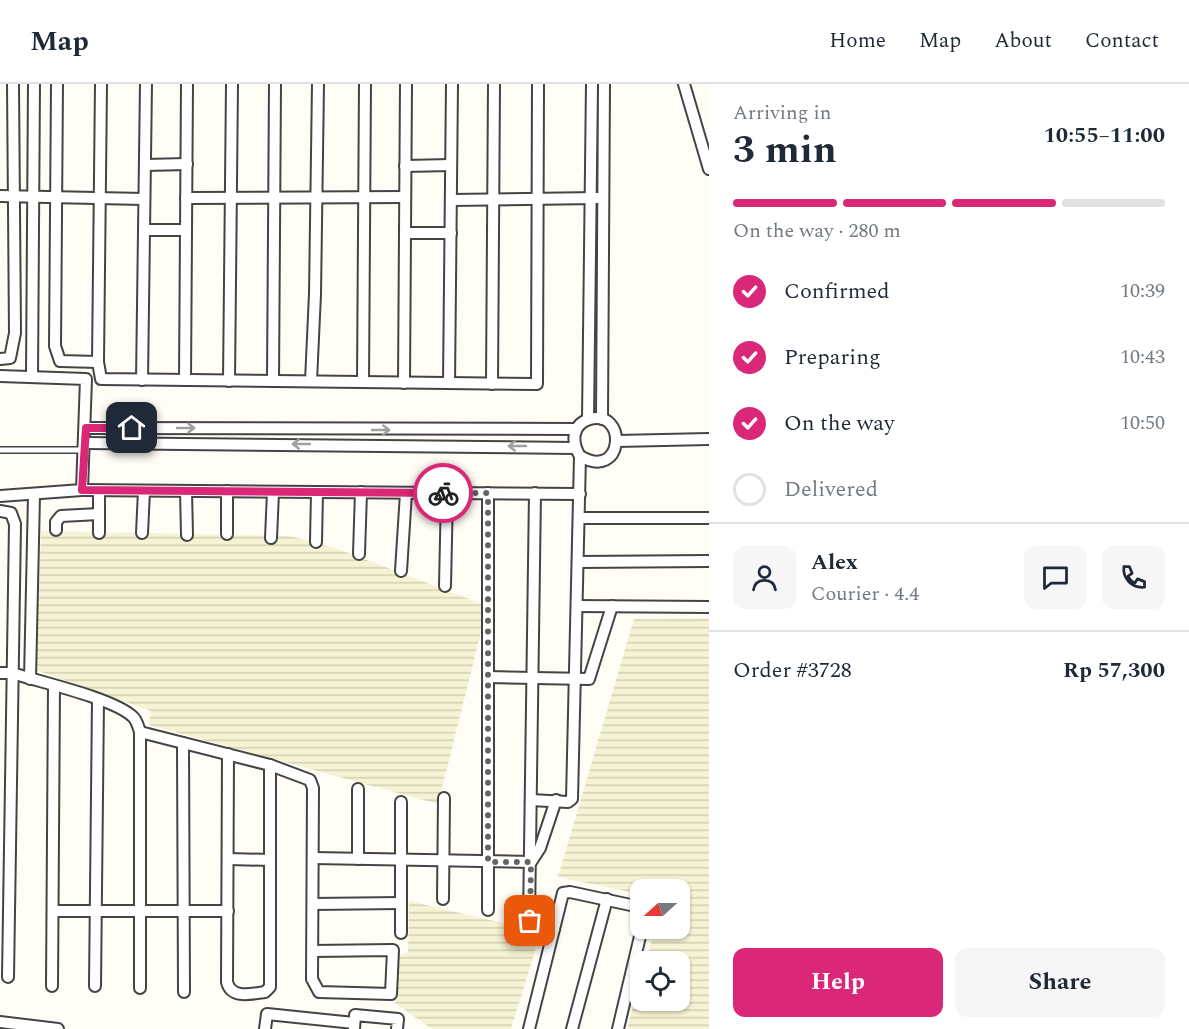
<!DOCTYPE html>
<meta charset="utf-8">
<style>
body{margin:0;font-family:Spectral,serif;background:#f6f6f7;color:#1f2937;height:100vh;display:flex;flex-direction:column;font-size:22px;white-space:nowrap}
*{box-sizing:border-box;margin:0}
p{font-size:20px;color:#747a83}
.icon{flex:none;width:33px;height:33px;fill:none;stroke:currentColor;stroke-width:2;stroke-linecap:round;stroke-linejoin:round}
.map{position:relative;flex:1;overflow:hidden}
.side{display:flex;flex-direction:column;background:#fff;width:480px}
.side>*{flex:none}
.needle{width:39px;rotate:249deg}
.buttons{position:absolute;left:630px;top:795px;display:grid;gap:12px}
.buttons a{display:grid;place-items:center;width:60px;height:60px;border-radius:12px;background:#fff;box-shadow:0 2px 4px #0004;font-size:30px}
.pin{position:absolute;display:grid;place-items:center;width:51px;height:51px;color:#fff;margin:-26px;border-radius:12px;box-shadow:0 3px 9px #0006}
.courier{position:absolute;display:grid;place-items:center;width:60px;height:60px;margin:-30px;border:4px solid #db2777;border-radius:50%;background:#fff;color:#222;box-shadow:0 2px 8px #0007}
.overview em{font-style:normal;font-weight:700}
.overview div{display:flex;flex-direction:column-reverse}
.overview{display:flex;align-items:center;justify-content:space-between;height:102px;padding:0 24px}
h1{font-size:39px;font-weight:700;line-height:45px}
.bar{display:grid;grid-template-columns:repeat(4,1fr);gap:9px 6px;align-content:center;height:72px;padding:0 24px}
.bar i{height:8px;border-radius:4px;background:#e0e1e3}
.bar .active{background:#db2777}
.bar p{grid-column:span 4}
.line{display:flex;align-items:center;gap:15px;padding:0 24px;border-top:2px solid #e0e1e3}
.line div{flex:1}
.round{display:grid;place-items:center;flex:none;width:63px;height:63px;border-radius:12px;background:#f6f6f7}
ol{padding:0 24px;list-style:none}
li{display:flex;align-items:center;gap:18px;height:66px}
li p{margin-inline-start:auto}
li .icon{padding:6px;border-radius:50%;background:#db2777;color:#fff;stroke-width:4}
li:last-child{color:#747a83}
li i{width:33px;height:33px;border:3px solid #e0e1e3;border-radius:50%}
.cta{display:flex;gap:12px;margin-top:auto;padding:12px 24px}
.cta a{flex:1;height:69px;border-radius:12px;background:#db2777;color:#fff;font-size:24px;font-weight:700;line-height:69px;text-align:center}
.cta a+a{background:#f6f6f7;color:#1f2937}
header{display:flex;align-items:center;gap:36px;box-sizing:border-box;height:84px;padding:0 30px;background:#fff;border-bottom:2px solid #e0e1e3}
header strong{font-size:28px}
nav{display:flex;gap:33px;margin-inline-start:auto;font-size:21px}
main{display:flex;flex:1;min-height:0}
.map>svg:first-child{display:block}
.farmland{fill:url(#farmland-rules)}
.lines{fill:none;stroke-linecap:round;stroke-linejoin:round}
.lane-casing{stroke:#444;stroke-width:8}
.street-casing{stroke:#444;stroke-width:14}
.lane{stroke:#fff;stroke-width:5}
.street{stroke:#fff;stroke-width:10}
.oneway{stroke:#a0a0a0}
.done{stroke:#646461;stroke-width:6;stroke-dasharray:0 10.8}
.route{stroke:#db2777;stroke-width:8}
</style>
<header>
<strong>Map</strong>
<nav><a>Home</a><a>Map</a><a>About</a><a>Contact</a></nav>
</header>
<main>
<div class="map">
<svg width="709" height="945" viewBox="0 0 709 945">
<defs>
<pattern id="farmland-rules" width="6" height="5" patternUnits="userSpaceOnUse" patternTransform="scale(1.5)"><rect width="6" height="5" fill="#f6f3d4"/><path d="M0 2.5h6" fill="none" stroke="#d2cfb5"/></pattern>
</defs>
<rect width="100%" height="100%" fill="#fffdf5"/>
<!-- farmland -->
<g class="farmland">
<path d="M 41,447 L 290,452 L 338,465 L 485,521 L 486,528 L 438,720 L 149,641 L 151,627 L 36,586 Z"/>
<path d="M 709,534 L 709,945 L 627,945 L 640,896 L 640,916 L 680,916 L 680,878 L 646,877 L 655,845 L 680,844 L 680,806 L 640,806 L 640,810 L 558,793 L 634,535 Z"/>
<path d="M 409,817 L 541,848 L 511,945 L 432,945 L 395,919 L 398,871 L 408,869 Z"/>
</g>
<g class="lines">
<defs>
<path id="lane" d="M 0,366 L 84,366"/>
<g id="street">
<path d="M 57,0 L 55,262 L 60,277 L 98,278"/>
<path d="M 101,0 L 98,278 L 101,295 L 537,300 L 538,0"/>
<path d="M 684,0 L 709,85"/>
<path d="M 145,81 L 187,80"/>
<path d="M 405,82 L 451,81"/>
<path d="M 0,112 L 144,115"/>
<path d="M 186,114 L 405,113"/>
<path d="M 451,116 L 597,114"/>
<path d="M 144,146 L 186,146"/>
<path d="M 405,149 L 451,149"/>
<path d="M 0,275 L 10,274 L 15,249 L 13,0"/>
<path d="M 0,292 L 86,295 L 82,406 L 0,412"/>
<path d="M 32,292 L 34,0"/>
<path d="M 142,296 L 146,0"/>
<path d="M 185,296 L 187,0"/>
<path d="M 229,297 L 232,0"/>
<path d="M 273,297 L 275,0"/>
<path d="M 311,297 L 315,210 L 318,0"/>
<path d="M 363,298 L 365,0"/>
<path d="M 404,299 L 406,0"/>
<path d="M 449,299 L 452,0"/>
<path d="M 492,300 L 494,0"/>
<path d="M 588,335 L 592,0"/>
<path d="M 602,335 L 604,0"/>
<path d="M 86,344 L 576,345"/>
<path d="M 617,357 L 709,355"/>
<path d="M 86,359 L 575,364"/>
<path d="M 82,406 L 580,410"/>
<path d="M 186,407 L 187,451"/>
<path d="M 227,407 L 227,450"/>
<path d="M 535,409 L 529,836 L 554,845"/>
<path d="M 0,427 L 11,429 L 15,440 L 8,893"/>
<path d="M 579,434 L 709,434"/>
<path d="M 56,446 L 56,438 L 61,432 L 99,430"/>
<path d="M 99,449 L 99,407"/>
<path d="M 142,449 L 144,407"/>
<path d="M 271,454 L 273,408"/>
<path d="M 316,458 L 317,408"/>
<path d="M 359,470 L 361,408"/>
<path d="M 578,478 L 709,477"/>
<path d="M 401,487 L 406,409"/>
<path d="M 445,502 L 447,409"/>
<path d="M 577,522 L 709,523"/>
<path d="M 0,589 L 12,589 C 40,598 112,614 132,632 C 137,636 138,642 140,648 L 140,904"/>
<path d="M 489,593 L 589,595 L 612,522"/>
<path d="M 30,595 L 34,411"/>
<path d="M 140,648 L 270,681 L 310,696 L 313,704 L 312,895 L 319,908 L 391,910 L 393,866 L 313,867"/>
<path d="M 183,659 L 184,908"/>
<path d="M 228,670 L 227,898 C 231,915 251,910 265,908 L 270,903 L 270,681"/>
<path d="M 531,716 L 568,718 L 572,715 L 580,372 C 571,358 572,340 590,335 C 628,325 624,398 580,372"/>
<path d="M 313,774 L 531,778 L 540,764 L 556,716"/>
<path d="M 228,775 L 270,776"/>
<path d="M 358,775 L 358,705"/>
<path d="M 443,815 L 444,714"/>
<path d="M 313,820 L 401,819"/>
<path d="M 488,826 L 488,409"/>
<path d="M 53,827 L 228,827"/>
<path d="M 401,849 L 401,718"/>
<path d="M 52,902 L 54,602"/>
<path d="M 95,902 L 98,616"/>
<path d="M 0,938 L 58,945"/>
<path d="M 265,945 L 267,930 L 354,939"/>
<path d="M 354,945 L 355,931 L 398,935 L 397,945"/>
<path d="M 529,945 L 563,809 L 570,808 L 640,823"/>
<path d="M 572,945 L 607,815"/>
<path d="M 618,945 L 642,844"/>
</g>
</defs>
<!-- lane casing -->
<use href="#lane" class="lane-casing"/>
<!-- street casing -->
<use href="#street" class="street-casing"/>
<!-- lane -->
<use href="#lane" class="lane"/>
<!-- street -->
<use href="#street" class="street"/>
</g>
<!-- one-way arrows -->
<defs><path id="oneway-shaft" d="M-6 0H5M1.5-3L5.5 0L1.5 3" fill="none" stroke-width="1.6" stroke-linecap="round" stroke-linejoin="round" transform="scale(1.5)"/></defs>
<g class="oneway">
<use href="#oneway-shaft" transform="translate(186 344)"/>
<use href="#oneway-shaft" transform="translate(381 346)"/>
<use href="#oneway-shaft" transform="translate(301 360) rotate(-180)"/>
<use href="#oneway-shaft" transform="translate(517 362) rotate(-180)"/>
</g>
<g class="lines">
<!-- done -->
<path class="done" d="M 443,409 L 488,409 L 488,778 L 531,778 L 530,837"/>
<!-- route -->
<path class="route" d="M 132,344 L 86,344 L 82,406 L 443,409"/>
</g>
</svg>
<div class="buttons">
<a><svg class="needle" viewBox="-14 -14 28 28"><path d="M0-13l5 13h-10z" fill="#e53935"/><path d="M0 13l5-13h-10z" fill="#747a83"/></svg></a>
<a><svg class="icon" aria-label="locate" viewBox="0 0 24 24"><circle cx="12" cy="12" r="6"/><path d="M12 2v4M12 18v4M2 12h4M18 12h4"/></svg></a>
</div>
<div class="pin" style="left:530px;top:837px;background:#ea580c"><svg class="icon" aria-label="bag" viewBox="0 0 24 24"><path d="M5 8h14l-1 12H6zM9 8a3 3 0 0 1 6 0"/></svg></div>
<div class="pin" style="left:132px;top:344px;background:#1f2937"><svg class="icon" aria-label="home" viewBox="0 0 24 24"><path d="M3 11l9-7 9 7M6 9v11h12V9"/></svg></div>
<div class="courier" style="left:443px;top:409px"><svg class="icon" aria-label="bike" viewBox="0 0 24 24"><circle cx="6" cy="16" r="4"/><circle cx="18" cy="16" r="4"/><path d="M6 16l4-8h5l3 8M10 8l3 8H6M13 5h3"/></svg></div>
</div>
<section class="side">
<div class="overview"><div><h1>3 min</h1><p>Arriving in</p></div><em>10:55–11:00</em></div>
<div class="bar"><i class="active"></i><i class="active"></i><i class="active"></i><i></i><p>On the way · 280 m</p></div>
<ol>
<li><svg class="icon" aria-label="check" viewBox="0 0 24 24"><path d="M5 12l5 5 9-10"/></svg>Confirmed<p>10:39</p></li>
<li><svg class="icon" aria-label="check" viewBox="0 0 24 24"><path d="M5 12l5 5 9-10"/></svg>Preparing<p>10:43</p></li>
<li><svg class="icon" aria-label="check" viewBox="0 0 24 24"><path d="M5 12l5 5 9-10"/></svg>On the way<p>10:50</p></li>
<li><i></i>Delivered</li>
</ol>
<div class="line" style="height:108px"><a class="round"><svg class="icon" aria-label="person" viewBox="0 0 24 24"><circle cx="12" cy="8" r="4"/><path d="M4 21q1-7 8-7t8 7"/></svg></a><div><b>Alex</b><p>Courier · 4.4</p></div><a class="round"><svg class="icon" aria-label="chat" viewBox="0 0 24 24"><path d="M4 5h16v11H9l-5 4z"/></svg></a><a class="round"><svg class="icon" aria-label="phone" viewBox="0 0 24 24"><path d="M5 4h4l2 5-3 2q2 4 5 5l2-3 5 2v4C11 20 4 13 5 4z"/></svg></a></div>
<div class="line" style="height:78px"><div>Order #3728</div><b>Rp 57,300</b></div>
<div class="cta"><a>Help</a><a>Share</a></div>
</section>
</main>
